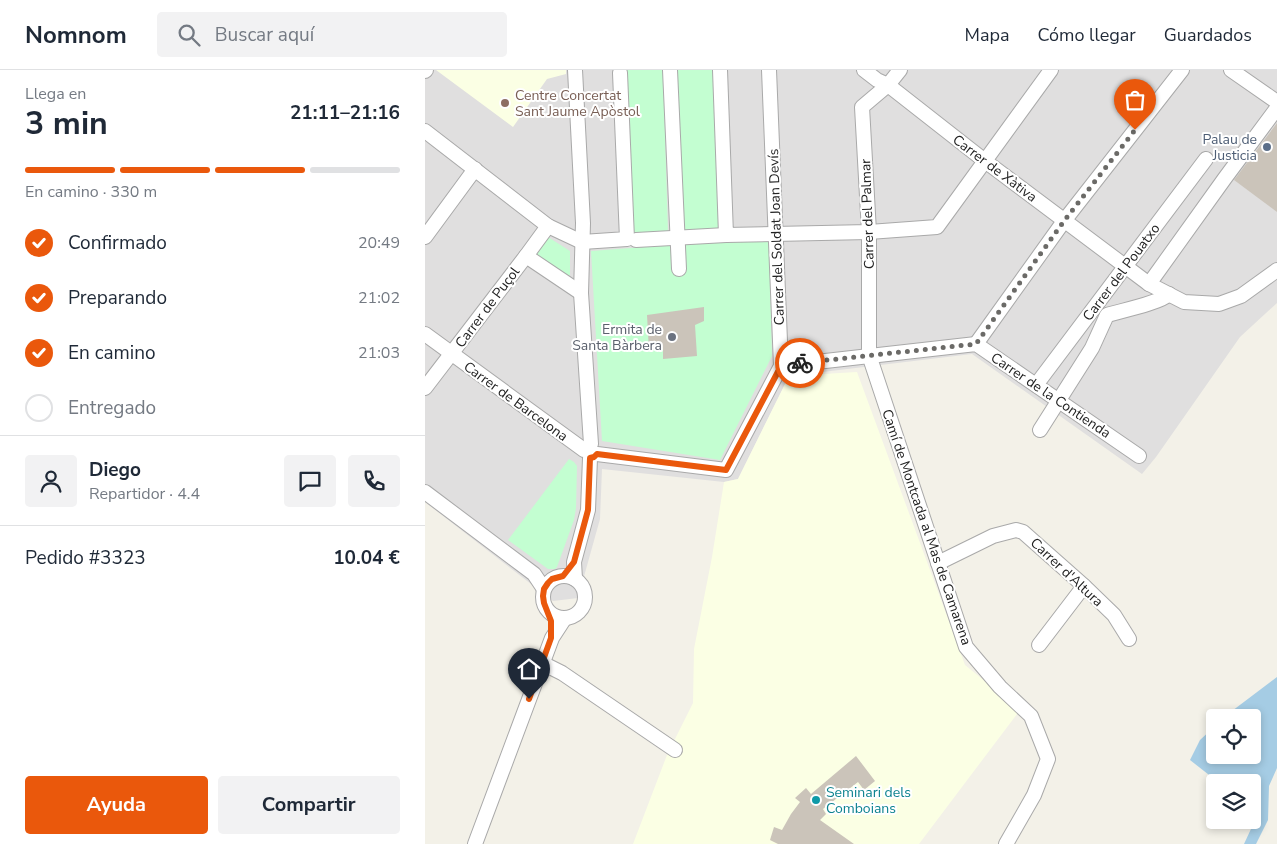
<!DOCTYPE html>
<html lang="es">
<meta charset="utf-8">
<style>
body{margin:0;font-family:"Nunito Sans",sans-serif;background:#f2f2f3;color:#1f2937;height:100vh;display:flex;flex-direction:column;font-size:19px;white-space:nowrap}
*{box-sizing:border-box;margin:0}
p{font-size:16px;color:#747a83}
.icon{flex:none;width:28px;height:28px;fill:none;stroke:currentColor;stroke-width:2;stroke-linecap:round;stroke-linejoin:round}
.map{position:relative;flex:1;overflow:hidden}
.drawer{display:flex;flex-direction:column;background:#fff;width:425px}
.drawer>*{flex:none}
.controls{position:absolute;left:781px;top:639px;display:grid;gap:10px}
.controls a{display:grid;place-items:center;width:55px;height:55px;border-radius:5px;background:#fff;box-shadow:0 2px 8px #0003;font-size:25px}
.pin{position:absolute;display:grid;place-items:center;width:42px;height:42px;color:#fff;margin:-51px -21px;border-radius:50% 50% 50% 0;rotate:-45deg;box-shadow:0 0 5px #0007}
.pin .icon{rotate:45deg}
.courier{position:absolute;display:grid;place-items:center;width:50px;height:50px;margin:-25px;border:4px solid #ea580c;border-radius:50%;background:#fff;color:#222;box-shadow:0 1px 6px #0007}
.head em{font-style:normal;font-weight:700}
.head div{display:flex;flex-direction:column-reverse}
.head{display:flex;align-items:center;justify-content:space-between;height:85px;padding:0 25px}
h1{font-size:32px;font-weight:700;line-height:38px}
.bar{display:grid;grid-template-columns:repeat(4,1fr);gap:8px 5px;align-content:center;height:60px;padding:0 25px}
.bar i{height:6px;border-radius:4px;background:#e0e1e3}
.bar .on{background:#ea580c}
.bar p{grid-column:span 4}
.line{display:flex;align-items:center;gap:12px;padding:0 25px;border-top:1px solid #e0e1e3}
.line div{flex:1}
.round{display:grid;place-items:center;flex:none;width:52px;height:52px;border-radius:5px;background:#f2f2f3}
ol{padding:0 25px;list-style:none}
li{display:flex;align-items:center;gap:15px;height:55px}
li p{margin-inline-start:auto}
li .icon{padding:5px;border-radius:50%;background:#ea580c;color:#fff;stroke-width:4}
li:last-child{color:#747a83}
li i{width:28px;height:28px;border:2px solid #e0e1e3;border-radius:50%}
.action{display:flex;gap:10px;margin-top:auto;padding:10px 25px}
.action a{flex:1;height:58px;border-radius:5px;background:#ea580c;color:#fff;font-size:20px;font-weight:700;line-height:58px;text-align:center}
.action a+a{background:#f2f2f3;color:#1f2937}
header{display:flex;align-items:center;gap:30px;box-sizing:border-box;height:70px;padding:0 25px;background:#fff;border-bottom:1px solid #e0e1e3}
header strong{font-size:24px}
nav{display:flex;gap:28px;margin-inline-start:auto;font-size:18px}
.search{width:350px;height:45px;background:#f2f2f3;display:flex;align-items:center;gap:12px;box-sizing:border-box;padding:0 18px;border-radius:5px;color:#747a83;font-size:19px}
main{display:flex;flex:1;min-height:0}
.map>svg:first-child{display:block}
.residential{fill:#e0dfdf}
.education{fill:#fbffe4}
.park{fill:#c3fed1}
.water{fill:#a5cce4}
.building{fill:#cbc4ba}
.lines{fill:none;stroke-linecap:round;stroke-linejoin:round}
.minor-casing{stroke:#a9a9a9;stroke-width:16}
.minor{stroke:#fff;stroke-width:14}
.done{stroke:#6b6a67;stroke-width:5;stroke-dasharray:0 9}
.route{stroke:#ea580c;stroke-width:6}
.education-dot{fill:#8d6e63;stroke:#fff;stroke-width:2}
.service-dot{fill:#5c6f8a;stroke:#fff;stroke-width:2}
.worship-dot{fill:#6b7280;stroke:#fff;stroke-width:2}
.culture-dot{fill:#0f9aa8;stroke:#fff;stroke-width:2}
.labels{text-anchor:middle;stroke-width:4;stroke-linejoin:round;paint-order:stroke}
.education-label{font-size:14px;fill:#785e54;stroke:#fff;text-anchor:start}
.service-label{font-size:14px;fill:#4e5e75;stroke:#fff;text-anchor:end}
.street-label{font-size:14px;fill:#222;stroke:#fff}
.worship-label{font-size:14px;fill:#5b616d;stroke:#fff;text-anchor:end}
.culture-label{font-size:14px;fill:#0d838f;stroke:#fff;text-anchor:start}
</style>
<header>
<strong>Nomnom</strong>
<div class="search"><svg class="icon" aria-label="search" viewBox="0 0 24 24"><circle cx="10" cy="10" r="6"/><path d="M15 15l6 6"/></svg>Buscar aquí</div>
<nav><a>Mapa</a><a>Cómo llegar</a><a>Guardados</a></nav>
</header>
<main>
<section class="drawer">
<div class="head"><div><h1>3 min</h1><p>Llega en</p></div><em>21:11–21:16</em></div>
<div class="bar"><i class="on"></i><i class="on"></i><i class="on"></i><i></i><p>En camino · 330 m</p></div>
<ol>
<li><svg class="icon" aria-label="check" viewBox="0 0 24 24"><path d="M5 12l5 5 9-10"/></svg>Confirmado<p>20:49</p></li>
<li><svg class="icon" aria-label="check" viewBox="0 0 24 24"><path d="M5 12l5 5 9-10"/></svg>Preparando<p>21:02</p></li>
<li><svg class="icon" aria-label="check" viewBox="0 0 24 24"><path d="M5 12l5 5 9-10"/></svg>En camino<p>21:03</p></li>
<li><i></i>Entregado</li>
</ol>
<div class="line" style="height:90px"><a class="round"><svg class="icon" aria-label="person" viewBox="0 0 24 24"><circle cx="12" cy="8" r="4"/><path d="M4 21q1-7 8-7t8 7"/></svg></a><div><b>Diego</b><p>Repartidor · 4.4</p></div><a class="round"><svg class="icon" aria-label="chat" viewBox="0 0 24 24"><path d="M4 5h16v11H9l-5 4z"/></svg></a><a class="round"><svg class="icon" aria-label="phone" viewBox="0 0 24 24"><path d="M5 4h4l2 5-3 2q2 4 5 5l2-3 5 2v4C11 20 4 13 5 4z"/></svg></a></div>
<div class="line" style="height:65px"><div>Pedido #3323</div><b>10.04 €</b></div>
<div class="action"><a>Ayuda</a><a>Compartir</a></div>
</section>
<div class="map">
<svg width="852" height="774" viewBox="0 0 852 774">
<rect width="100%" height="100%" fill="#f3f1e8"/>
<!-- residential -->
<path class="residential" d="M 0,0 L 852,0 L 852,233 L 815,267 L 731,387 L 717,404 L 547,284 L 364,306 L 313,409 L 299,412 L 177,399 L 175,449 L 153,528 L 128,531 L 0,432 Z"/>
<!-- education -->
<g class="education">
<path d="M 11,0 L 141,0 L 141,4 L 122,9 L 88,57 Z"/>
<path d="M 432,302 L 540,595 L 595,640 L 494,774 L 208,774 L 242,685 L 268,633 L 269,579 L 287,487 L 299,412 L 313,409 L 364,306 Z"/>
</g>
<!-- park -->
<g class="park">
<path d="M 199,0 L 238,0 L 243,162 L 205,165 Z"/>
<path d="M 250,0 L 288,0 L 296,161 L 259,163 Z"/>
<path d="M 123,167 L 145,181 L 145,205 L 136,205 L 109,187 Z"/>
<path d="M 344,171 L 347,286 L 295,390 L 177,371 L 166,181 L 246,175 L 248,204 L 260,203 L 259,174 Z"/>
<path d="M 144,389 L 149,392 L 152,396 L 151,438 L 149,450 L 132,497 L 130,499 L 123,499 L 83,470 Z"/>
</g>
<!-- water -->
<path class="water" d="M 852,607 L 852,698 L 844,716 L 843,750 L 831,774 L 819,774 L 832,746 L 828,741 L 828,712 L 793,712 L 765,690 L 775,670 L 790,656 L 790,685 L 828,685 L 828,648 L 799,647 Z"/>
<!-- building -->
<g class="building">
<path d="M 852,53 L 852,142 L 809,110 Z"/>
<path d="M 279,237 L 279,251 L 270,255 L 272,286 L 238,289 L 238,278 L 224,281 L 222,245 Z"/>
<path d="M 431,686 L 450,711 L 439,720 L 433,712 L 398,739 L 401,744 L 395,750 L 429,774 L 353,774 L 345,770 L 349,757 L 357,760 L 366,744 L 375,732 L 370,728 L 381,718 L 386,724 Z"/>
</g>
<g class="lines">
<defs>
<g id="minor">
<path d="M 150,0 L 158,153 L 156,223 L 166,374"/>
<path d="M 245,0 L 254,199"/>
<path d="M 295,0 L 301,165 L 444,162 L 512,157 L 626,0"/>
<path d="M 439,0 L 452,10 L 463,15 L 560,91 L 724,214 L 759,232 L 794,234 L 816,226 L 852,200"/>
<path d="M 475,0 L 463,15 L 437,37 L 444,162 L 444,285 L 541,577 L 575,617 L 606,646 L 623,689 L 609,725 L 581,774"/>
<path d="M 806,0 L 852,32"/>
<path d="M 0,1 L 1,0"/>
<path d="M 0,61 L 123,156 L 157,172 L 202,169 L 195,3"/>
<path d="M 0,167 L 50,99"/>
<path d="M 211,170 L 301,165"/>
<path d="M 101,186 L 156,223"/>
<path d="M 724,214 L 800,108 L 852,38"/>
<path d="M 0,264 L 159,380"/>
<path d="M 551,274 L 639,151 L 757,0"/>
<path d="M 356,296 L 551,274 L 714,386"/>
<path d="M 611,315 L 781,89"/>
<path d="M 0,318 L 101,186 L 123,156"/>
<path d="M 615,360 L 667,278 L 682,245 C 695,241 735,233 744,224"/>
<path d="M 172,384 L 301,400 L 356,296 L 344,0"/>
<path d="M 0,422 L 109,504 L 119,519"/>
<path d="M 513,493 L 568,466 L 591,460 L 598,462 L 659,516 L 689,545 L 704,569"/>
<circle cx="139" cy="527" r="21"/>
<path d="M 150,509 L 149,492 L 163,440 L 165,388"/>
<path d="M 614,575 L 659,516"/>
<path d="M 117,593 L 137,603 L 250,680"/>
<path d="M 50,774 L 127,568 L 140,548"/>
</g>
</defs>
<!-- minor casing -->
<use href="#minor" class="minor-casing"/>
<!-- minor -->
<use href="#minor" class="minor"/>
</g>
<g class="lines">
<!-- done -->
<path class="done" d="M 375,293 L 551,274 L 639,151 L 710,60"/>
<!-- route -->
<path class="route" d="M 104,629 L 126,568 L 126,551 L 119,533 L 118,526 L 119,519 L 123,513 L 127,509 L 138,506 L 149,492 L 163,440 L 165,388 L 169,387 L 172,384 L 301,400 L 356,296 L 375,293"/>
</g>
<!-- markers -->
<circle class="education-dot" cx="80" cy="33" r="5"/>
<circle class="service-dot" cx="842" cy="77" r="5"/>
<circle class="worship-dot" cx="247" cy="267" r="5"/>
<circle class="culture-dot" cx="391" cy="730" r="5"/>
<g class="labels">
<!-- education labels -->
<g class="education-label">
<text x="90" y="30">Centre Concertat<tspan x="90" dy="16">Sant Jaume Apòstol</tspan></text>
</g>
<!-- service labels -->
<g class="service-label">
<text x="832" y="74">Palau de<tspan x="832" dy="16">Justicia</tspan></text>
</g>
<!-- street labels -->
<g class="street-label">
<text transform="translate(570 98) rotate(37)" y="5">Carrer de Xàtiva</text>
<text transform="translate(442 144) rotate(-92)" y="5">Carrer del Palmar</text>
<text transform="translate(351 167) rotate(-92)" y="5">Carrer del Soldat Joan Devís</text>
<text transform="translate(696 202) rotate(-53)" y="5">Carrer del Pouatxo</text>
<text transform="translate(62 237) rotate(-53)" y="5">Carrer de Puçol</text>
<text transform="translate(626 325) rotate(34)" y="5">Carrer de la Contienda</text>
<text transform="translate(91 331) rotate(36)" y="5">Carrer de Barcelona</text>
<text transform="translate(502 457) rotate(71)" y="5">Camí de Montcada al Mas de Camarena</text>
<text transform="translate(642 502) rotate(43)" y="5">Carrer d'Altura</text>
</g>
<!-- worship labels -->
<g class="worship-label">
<text x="237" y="264">Ermita de<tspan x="237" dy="16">Santa Bàrbera</tspan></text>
</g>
<!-- culture labels -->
<g class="culture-label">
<text x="401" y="727">Seminari dels<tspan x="401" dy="16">Comboians</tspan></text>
</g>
</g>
</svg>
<div class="controls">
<a><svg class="icon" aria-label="locate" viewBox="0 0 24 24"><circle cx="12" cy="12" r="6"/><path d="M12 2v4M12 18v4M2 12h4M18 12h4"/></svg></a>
<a><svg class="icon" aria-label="layers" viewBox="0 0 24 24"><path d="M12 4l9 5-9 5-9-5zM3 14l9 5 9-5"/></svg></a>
</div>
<div class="pin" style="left:710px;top:60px;background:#ea580c"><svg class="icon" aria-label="bag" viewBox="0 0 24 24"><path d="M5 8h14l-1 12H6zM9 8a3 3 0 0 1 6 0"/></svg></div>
<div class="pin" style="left:104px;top:629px;background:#1f2937"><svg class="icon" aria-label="home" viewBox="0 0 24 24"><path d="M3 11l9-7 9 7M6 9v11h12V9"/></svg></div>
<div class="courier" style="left:375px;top:293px"><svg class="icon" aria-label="bike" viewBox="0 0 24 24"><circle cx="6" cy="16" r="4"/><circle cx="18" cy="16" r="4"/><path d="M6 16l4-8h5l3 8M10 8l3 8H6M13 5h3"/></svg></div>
</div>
</main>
